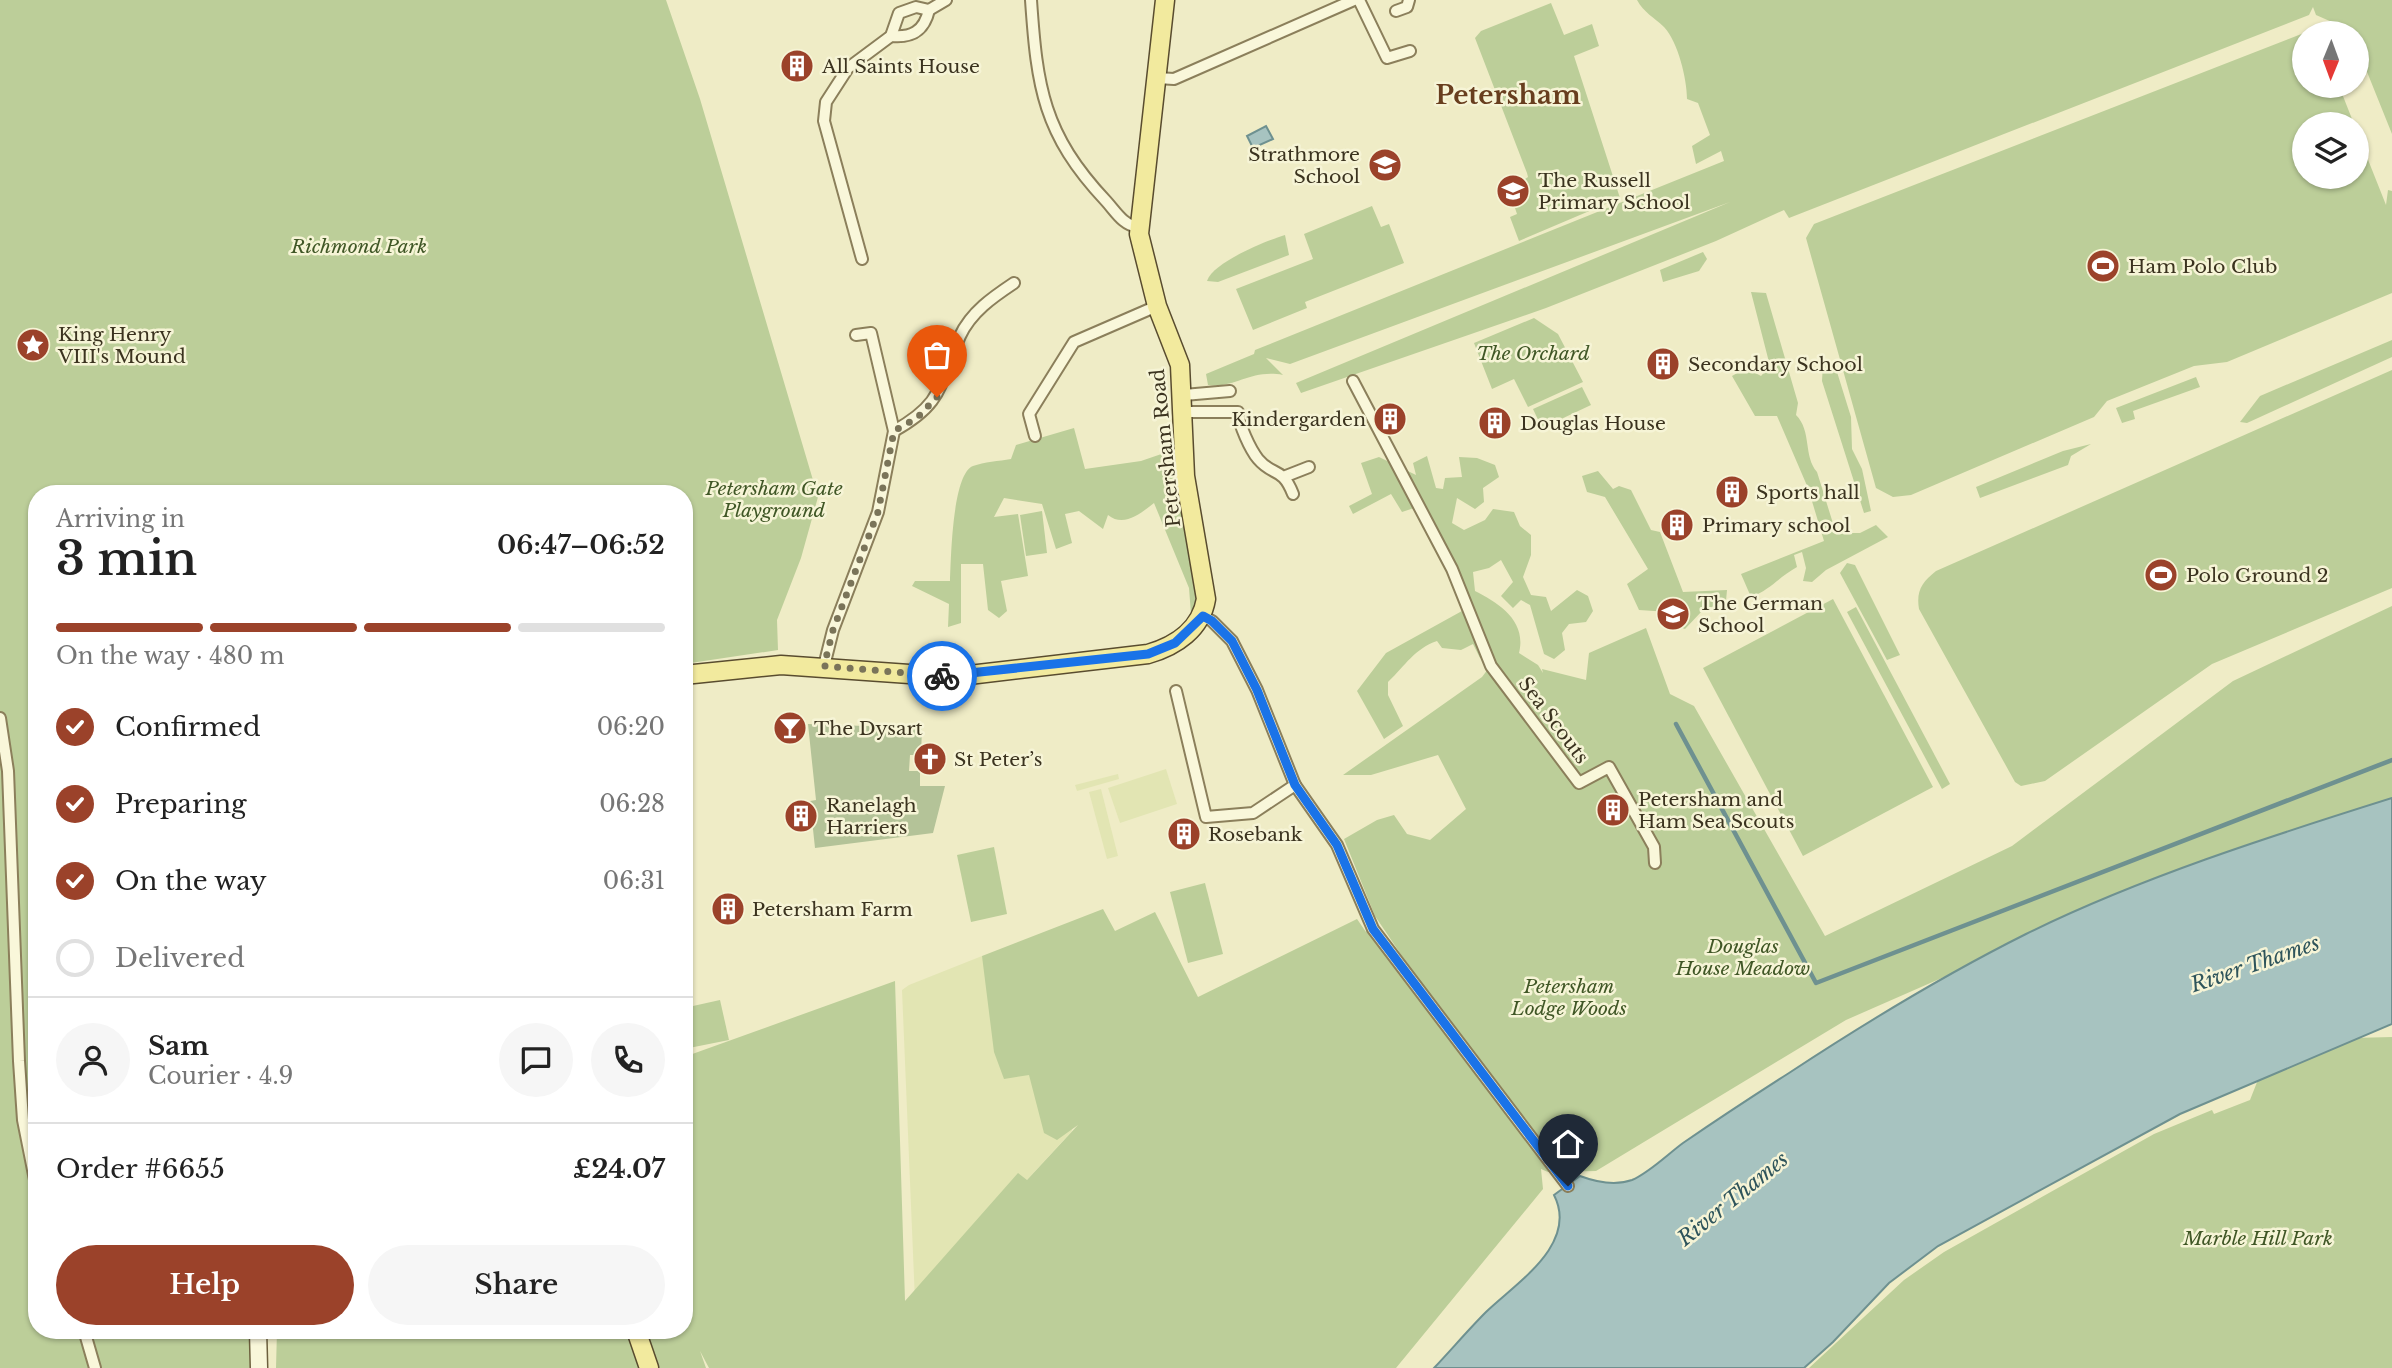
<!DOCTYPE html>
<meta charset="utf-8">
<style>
body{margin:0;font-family:"Libre Baskerville",serif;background:#f6f6f6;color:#222;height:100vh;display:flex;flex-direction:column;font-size:26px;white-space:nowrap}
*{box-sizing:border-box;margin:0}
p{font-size:23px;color:#767676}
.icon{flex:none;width:38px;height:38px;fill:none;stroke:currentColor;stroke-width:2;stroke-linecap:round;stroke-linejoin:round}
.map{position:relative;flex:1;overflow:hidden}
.panel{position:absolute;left:28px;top:485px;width:665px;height:854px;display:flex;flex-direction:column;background:#fff;border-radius:28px;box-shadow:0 2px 5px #0004}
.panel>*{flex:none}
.needle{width:46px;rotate:181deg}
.fabs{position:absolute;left:2292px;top:21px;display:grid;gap:14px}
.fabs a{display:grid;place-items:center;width:77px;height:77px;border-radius:50%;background:#fff;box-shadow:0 2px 5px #0004;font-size:35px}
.pin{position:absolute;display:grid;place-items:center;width:60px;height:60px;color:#fff;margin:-72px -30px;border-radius:50% 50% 50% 0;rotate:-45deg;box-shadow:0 0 7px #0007}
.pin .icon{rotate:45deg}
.courier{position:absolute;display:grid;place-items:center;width:70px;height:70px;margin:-35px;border:5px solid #1a73e8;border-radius:50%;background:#fff;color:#222;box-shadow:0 2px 9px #0007}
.headline em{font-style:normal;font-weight:600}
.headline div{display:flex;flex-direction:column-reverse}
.headline{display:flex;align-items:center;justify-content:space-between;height:119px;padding:0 28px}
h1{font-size:46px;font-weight:600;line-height:52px}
.bar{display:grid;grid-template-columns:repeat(4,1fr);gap:10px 7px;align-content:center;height:84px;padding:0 28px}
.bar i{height:9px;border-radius:5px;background:#e0e0e0}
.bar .active{background:#9b422a}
.bar p{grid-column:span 4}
.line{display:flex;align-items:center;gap:18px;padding:0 28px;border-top:2px solid #e0e0e0}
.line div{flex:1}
.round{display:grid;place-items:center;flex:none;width:74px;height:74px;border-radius:37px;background:#f6f6f6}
ol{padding:0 28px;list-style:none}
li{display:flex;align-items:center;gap:21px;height:77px}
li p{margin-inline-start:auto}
li .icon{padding:7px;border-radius:50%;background:#9b422a;color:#fff;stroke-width:4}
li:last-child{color:#767676}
li i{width:38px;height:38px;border:4px solid #e0e0e0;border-radius:50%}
.primary-button{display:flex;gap:14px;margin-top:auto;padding:14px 28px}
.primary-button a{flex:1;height:80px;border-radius:42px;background:#9b422a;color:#fff;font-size:28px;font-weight:600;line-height:80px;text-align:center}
.primary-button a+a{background:#f6f6f6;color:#222}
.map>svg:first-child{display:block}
.farmland{fill:#e2e5b3}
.green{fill:#bcce99}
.cemetery{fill:#b4c398}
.water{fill:#a7c3c0;stroke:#6e9190;stroke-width:2}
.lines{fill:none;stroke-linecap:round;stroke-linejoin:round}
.stream{stroke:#6e9190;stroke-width:4.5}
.street-casing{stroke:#8b7f5b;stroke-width:14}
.secondary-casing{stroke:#6d603e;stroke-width:19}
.primary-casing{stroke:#594c2f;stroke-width:21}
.street{stroke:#f9f7da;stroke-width:10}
.secondary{stroke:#f9f7da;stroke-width:16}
.primary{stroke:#f2ea9e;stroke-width:18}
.done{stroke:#7a7459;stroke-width:7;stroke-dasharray:0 12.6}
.route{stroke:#1a73e8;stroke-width:9}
.labels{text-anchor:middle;stroke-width:5;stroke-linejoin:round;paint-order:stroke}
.poi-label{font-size:19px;fill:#3b331f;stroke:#f6f4d6;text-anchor:start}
.park-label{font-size:19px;font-style:italic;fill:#405726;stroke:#f6f4d6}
.street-label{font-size:19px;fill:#3b331f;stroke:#f6f4d6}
.water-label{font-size:21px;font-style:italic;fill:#2e545b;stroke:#f6f4d6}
.district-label{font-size:26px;font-weight:bold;fill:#683e1e;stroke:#f6f4d6}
</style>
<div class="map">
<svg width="2392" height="1368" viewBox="0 0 2392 1368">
<rect width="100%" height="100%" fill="#efecc6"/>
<!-- farmland -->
<g class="farmland">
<path d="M 1166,769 L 1177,804 L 1120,823 L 1108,788 Z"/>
<path d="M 1118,774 L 1119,779 L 1077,791 L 1075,785 Z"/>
<path d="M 1101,789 L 1118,856 L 1107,859 L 1089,792 Z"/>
<path d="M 982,956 L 1014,1053 L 1063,1076 L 1072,1131 L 915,1301 L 902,990 L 909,985 Z"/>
</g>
<!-- green -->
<g class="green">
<path d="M 0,0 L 666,0 L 700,99 L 818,497 L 801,558 L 777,620 L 778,650 L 684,664 L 684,494 L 37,494 L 37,1330 L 251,1330 L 251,1368 L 0,1368 Z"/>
<path d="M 1637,0 L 2392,0 L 2392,134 L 2357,47 L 2357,33 L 2316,15 L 2313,7 L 2309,15 L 1789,218 L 1784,210 L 1716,241 L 1546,308 L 1301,393 L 1296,383 L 1730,202 L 1290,364 L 1266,358 L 1283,375 C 1250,369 1235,389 1208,385 L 1206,374 L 1254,354 L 1255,350 L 1724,161 L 1721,151 L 1696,164 L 1692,146 L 1710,135 L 1698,103 L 1687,99 C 1687,79 1678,42 1664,27 C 1654,17 1644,13 1637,0 Z"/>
<path d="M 1551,3 L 1564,35 L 1592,24 L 1599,46 L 1574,56 L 1620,198 L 1519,241 L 1510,217 L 1517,214 L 1509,190 L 1528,177 L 1527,173 L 1475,38 L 1481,31 Z"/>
<path d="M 2304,33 L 2305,86 L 2339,86 L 2354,124 L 2305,124 L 2305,177 L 2357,177 L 2357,132 L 2386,205 L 2388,190 L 2392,191 L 2392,293 L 2227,362 L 2194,366 L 2107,401 L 2094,417 L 1911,495 L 1893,497 L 1876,488 L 1806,238 L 1814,224 Z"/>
<path d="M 1372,206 L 1381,227 L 1389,224 L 1404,263 L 1305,302 L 1307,308 L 1253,330 L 1236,289 L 1313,259 L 1304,234 Z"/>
<path d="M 1285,235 L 1289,255 L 1218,282 L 1207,281 C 1213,262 1266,241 1285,235 Z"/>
<path d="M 1703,252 L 1707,259 L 1699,271 L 1663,282 L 1660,270 Z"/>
<path d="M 1751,292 L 1766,293 L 1798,403 L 1796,415 C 1812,431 1803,456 1817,472 L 1836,533 L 1860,533 L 1876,525 L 1888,537 L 1826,570 L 1812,582 L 1803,581 L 1806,568 L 1802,552 L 1794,555 L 1797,567 C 1779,577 1770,590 1751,597 L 1741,574 L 1824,541 L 1808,488 L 1777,416 L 1755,416 L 1732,376 L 1746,368 L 1761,376 L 1770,366 Z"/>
<path d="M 1534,318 L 1558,334 L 1583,382 L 1528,407 L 1514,379 L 1492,389 L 1474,343 Z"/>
<path d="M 2392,340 L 2392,357 L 2247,423 L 2240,422 L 2260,396 Z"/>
<path d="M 1823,364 L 1837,372 L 1851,417 L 1852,449 L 1862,469 L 1871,511 L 1864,513 L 1822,381 Z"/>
<path d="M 2392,370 L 2392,588 L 2212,664 L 2045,781 L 2021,786 L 2015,782 L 1919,609 C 1916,591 1922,582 1936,571 Z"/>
<path d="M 2196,377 L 2200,387 L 2133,411 L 2135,419 L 2122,423 L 2116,408 Z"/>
<path d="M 1582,387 L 1591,405 L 1542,428 L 1533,409 Z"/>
<path d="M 1074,428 L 1085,469 L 1141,461 L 1176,449 L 1199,595 L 1197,606 L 1191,614 L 1189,588 L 1154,503 C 1141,513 1124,528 1108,515 L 1103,529 L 1079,511 L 1065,514 L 1072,543 L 1056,549 L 1042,504 L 1004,498 L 994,517 L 1018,514 L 1028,576 L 1001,581 L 1007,611 L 999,618 L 988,610 L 983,564 L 961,564 L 961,623 L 948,627 L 949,604 L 912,586 L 915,581 L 950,581 C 951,560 952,474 973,466 C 984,462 999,461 1011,459 L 1016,445 Z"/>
<path d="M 2091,444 L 2071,456 L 2068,465 L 1980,498 L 1976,487 L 2063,451 Z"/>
<path d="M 1427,456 L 1436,488 L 1443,489 L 1445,478 L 1462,477 L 1459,457 L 1477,458 L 1495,465 L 1499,477 L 1483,488 L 1484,502 L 1475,509 L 1457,498 L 1452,523 L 1464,530 L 1485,520 L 1493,509 L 1514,512 L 1520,526 L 1531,535 L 1531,555 L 1523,577 L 1531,595 L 1546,597 L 1551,611 L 1577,590 L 1588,596 L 1593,611 L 1586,622 L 1569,624 L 1562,633 L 1565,650 L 1554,659 L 1544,654 L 1530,605 L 1521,600 L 1513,608 L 1501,596 L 1513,582 L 1501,560 L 1489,568 L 1473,572 L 1475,591 C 1499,603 1527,621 1519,653 L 1538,665 L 1543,673 L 1542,669 L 1586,680 L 1589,653 L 1646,628 L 1670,694 L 1694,706 L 1825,936 L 2012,846 L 2233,681 L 2392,606 L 2392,805 L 2117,901 L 1846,1020 L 1596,1171 L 1548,1172 L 1541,1169 L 1543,1189 L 1396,1368 L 709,1368 L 700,1351 L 706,1368 L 276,1368 L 277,1330 L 684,1330 L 684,1057 L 895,981 L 905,1301 L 1018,1173 L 1027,1180 L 1078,1125 L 1057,1140 L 1044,1133 L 1029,1075 L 1004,1079 L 994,1052 L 982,956 L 1103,909 L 1115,931 L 1155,912 L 1198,997 L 1357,919 L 1366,932 L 1365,920 L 1531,1147 L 1375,916 L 1344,839 L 1377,820 L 1394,815 L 1407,834 L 1430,840 L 1466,809 L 1438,755 L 1371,775 L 1343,775 L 1482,677 L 1491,665 L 1491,660 L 1480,658 L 1473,644 L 1461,650 L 1442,648 L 1437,641 C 1414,649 1406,665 1388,682 L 1388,695 L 1403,726 L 1384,739 L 1357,691 L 1386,653 L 1471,606 L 1423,505 L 1402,512 L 1391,494 L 1353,514 L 1349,506 L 1372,494 L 1361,463 L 1379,457 L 1416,475 L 1413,463 Z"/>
<path d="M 1598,471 L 1613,489 L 1619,486 L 1631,490 L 1651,530 L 1660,532 L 1683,592 L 1727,590 L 1726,601 L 1702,611 L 1685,629 L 1674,625 L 1669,612 L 1639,610 L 1627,584 L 1648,569 L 1605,497 L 1587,492 L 1582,476 Z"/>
<path d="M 1042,511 L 1047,553 L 1026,556 L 1020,515 Z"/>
<path d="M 1847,563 L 1855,565 L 1900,655 L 1887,660 L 1840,573 Z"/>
<path d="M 1833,599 L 1933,787 L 1803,856 L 1703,668 Z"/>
<path d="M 1856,607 L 1950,784 L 1942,789 L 1847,612 Z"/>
<path d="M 994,847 L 1007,914 L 971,922 L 957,855 Z"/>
<path d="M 1205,883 L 1223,954 L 1188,963 L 1170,892 Z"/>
<path d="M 720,1000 L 729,1040 L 684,1049 L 684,1008 Z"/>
<path d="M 2392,1037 L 2392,1368 L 1809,1368 L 1904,1280 L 1944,1252 L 2154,1134 L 2212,1110 L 2214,1114 L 2250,1100 L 2263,1067 L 2314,1039 Z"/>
</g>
<!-- cemetery -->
<path class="cemetery" d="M 808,724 L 922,728 L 921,755 L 910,755 L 909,771 L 920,771 L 920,786 L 945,786 L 933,833 L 815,848 L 810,801 L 816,800 Z"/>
<!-- water -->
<g class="water">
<path d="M 1266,126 L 1273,139 L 1253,148 L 1247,136 Z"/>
<path d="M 2392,798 L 2392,1024 L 2180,1114 L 1938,1246 L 1889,1283 L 1833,1342 L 1804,1368 L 1434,1368 C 1452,1349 1468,1330 1486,1312 C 1516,1283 1579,1244 1554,1195 L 1580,1176 C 1596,1182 1615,1186 1632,1180 C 1649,1173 1668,1154 1683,1143 C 1718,1119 1753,1096 1789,1073 C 1865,1023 1944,975 2026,934 C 2139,878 2271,836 2392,798 Z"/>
</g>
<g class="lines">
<!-- stream -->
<path class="stream" d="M 1676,724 L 1816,983 L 2392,760"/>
<defs>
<g id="street">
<path d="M 1031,0 C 1037,87 1043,134 1106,201 C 1116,212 1123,225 1138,227"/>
<path d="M 1359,0 L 1387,58 L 1410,51"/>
<path d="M 1396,11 L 1407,7 L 1409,0"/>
<path d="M 891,36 C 911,38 924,32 929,10"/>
<path d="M 1157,78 L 1174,79 L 1354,0"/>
<path d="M 862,259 L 824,121 L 826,102 L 848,68 L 891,36 L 899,13 L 916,7 L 929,10 L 946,0"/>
<path d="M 1353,381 L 1452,569 L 1491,666 L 1579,783 L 1609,767 L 1654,847 L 1655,863"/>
<path d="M 1184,395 L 1230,391"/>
<path d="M 1184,412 L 1238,412 C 1239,425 1250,449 1258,459 C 1273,477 1282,466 1293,494"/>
<path d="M 894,431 C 946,402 938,384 960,336 C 971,312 993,297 1014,283"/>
<path d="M 1035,436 L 1029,414 L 1074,342 L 1157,306"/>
<path d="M 1286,476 L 1309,467"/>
<path d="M 1203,616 L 1212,621 L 1232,641 L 1257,690 L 1295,785 L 1337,845 L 1373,929 L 1568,1186"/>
<path d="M 824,666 L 833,630 L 878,512 L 894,431 L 871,333 L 856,335"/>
<path d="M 1176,691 L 1206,817 L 1253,813 L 1295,785"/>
<path d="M 0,718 L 8,771 L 19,1061 L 23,1120 L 37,1190"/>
<path d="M 84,1330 L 95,1368"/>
</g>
<path id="secondary" d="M 258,1330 L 259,1368"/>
<g id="primary">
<path d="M 684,675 L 781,665 L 952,677 L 1148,654 C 1176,646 1201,629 1206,599 L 1185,476 L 1180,365 L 1157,306 L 1139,234 L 1165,0"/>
<path d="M 636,1330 L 649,1368"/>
</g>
</defs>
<!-- street casing -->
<use href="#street" class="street-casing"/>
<!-- secondary casing -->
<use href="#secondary" class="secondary-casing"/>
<!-- primary casing -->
<use href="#primary" class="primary-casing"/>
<!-- street -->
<use href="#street" class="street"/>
<!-- secondary -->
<use href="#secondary" class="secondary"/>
<!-- primary -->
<use href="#primary" class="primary"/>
</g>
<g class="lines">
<!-- done -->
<path class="done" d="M 937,397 L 917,418 L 894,431 L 878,512 L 833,630 L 824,666 L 942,676"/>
<!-- route -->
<path class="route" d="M 942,676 L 1148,654 L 1175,643 L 1203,616 L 1212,621 L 1232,641 L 1257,690 L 1295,785 L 1337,845 L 1373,929 L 1568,1186"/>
</g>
<!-- icons -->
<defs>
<symbol id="building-disc" viewBox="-11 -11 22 22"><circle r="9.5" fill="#9b422a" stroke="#f6f4d6"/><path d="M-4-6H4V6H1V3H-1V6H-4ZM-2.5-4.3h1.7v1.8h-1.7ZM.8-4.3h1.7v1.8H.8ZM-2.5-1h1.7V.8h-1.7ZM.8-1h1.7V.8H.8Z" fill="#fff"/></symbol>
<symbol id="school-disc" viewBox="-11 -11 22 22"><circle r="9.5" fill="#9b422a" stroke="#f6f4d6"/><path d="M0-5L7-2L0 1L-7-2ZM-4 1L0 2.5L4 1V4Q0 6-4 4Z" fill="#fff"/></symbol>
<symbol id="stadium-disc" viewBox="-11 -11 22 22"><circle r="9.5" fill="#9b422a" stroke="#f6f4d6"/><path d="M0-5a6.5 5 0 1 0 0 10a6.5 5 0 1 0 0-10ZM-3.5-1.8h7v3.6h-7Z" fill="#fff"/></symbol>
<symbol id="sight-disc" viewBox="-11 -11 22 22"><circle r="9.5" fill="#9b422a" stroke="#f6f4d6"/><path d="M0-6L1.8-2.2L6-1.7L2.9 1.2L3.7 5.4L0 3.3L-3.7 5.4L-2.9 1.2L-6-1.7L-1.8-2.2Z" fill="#fff"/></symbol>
<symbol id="bar-disc" viewBox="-11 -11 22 22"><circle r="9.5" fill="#9b422a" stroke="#f6f4d6"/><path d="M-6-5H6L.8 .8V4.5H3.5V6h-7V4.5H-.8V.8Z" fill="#fff"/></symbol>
<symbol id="church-disc" viewBox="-11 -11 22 22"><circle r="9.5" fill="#9b422a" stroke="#f6f4d6"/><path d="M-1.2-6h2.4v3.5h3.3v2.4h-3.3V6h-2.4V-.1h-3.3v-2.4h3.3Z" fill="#fff"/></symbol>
</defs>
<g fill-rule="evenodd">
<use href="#building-disc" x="778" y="47" width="38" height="38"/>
<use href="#school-disc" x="1366" y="146" width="38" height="38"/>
<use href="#school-disc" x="1494" y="172" width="38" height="38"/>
<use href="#stadium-disc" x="2084" y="247" width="38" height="38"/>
<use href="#sight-disc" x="14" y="326" width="38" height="38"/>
<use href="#building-disc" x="1644" y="345" width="38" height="38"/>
<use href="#building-disc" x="1371" y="400" width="38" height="38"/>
<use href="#building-disc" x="1476" y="404" width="38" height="38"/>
<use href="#building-disc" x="1713" y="473" width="38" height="38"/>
<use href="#building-disc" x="1658" y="506" width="38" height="38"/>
<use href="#stadium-disc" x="2142" y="556" width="38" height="38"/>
<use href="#school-disc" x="1654" y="595" width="38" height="38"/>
<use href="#bar-disc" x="771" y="709" width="38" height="38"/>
<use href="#church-disc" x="911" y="740" width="38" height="38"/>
<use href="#building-disc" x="1594" y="791" width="38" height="38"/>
<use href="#building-disc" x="782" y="797" width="38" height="38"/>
<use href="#building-disc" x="1165" y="815" width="38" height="38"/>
<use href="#building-disc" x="709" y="890" width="38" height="38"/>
</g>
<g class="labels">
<!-- poi labels -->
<g class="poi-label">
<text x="822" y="73">All Saints House</text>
<text x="1360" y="161" text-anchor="end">Strathmore<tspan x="1360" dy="22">School</tspan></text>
<text x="1538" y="187">The Russell<tspan x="1538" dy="22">Primary School</tspan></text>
<text x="2128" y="273">Ham Polo Club</text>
<text x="58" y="341">King Henry<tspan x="58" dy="22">VIII's Mound</tspan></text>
<text x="1688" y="371">Secondary School</text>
<text x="1366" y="426" text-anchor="end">Kindergarden</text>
<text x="1520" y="430">Douglas House</text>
<text x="1756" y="499">Sports hall</text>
<text x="1702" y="532">Primary school</text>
<text x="2186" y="582">Polo Ground 2</text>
<text x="1698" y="610">The German<tspan x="1698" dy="22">School</tspan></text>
<text x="814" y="735">The Dysart</text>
<text x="954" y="766">St Peter’s</text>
<text x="1638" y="806">Petersham and<tspan x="1638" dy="22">Ham Sea Scouts</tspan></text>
<text x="826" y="812">Ranelagh<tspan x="826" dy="22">Harriers</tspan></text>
<text x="1208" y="841">Rosebank</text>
<text x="752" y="916">Petersham Farm</text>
</g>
<!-- park labels -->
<g class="park-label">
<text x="359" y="253">Richmond Park</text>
<text x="1533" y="360">The Orchard</text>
<text x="774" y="495">Petersham Gate<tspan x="774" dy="22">Playground</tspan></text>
<text x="1743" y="953">Douglas<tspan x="1743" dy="22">House Meadow</tspan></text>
<text x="1569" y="993">Petersham<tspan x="1569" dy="22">Lodge Woods</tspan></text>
<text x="2258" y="1245">Marble Hill Park</text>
</g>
<!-- street labels -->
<g class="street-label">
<text transform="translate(1165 448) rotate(-96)" y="7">Petersham Road</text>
<text transform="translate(1554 720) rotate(53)" y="7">Sea Scouts</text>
</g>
<!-- water labels -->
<g class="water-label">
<text transform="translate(2255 964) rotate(-19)" y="7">River Thames</text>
<text transform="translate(1733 1199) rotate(-39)" y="7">River Thames</text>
</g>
<!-- district labels -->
<g class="district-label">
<text x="1508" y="104">Petersham</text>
</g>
</g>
</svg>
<div class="fabs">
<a><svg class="needle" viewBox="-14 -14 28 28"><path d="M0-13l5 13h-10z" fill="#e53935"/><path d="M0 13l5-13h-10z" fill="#767676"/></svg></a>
<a><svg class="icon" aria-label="layers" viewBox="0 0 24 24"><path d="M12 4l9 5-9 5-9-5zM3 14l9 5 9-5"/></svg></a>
</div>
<div class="pin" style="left:937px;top:397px;background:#ea580c"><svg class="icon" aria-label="bag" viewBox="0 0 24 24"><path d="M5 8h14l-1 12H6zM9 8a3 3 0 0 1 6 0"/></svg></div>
<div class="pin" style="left:1568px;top:1186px;background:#1f2937"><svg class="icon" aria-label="home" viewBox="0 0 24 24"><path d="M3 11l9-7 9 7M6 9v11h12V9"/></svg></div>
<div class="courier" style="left:942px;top:676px"><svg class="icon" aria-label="bike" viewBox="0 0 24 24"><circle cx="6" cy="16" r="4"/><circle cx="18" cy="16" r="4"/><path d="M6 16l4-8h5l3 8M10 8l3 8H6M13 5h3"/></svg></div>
<section class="panel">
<div class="headline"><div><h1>3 min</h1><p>Arriving in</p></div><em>06:47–06:52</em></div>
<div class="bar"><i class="active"></i><i class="active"></i><i class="active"></i><i></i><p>On the way · 480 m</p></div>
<ol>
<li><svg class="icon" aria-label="check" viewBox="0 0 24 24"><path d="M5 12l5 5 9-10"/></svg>Confirmed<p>06:20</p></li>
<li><svg class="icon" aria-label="check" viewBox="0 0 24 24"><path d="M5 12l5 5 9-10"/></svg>Preparing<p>06:28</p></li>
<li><svg class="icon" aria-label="check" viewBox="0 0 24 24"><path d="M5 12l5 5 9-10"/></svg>On the way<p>06:31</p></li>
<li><i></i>Delivered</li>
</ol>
<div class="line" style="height:126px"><a class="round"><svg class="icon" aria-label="person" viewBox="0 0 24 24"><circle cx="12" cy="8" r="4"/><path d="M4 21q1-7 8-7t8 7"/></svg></a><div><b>Sam</b><p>Courier · 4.9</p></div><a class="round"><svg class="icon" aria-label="chat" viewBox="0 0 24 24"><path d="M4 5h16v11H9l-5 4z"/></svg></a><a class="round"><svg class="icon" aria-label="phone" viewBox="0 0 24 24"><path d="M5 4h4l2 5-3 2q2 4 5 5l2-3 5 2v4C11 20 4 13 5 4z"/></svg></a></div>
<div class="line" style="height:91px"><div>Order #6655</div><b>£24.07</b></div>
<div class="primary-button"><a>Help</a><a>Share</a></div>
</section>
</div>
